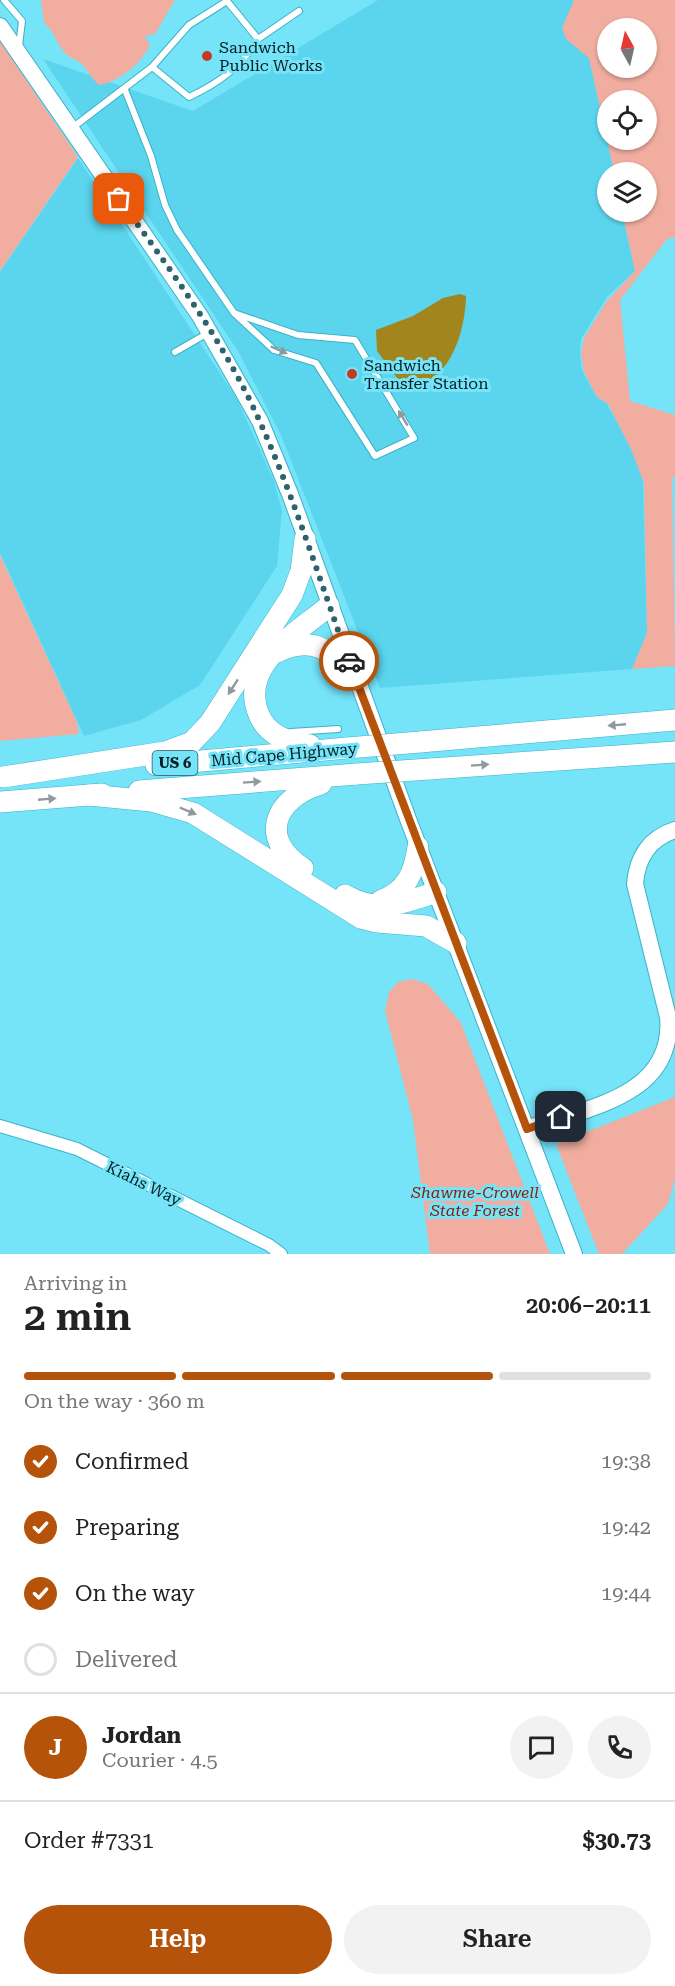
<!DOCTYPE html>
<meta charset="utf-8">
<style>
body{margin:0;font-family:"Roboto Serif",serif;background:#f2f2f2;color:#222;height:100vh;display:flex;flex-direction:column;font-size:22px;white-space:nowrap}
*{box-sizing:border-box;margin:0}
p{font-size:20px;color:#767676}
.icon{flex:none;width:33px;height:33px;fill:none;stroke:currentColor;stroke-width:2;stroke-linecap:round;stroke-linejoin:round}
.map{position:relative;height:1254px;overflow:hidden}
.details{display:flex;flex-direction:column;background:#fff;flex:1}
.details>*{flex:none}
.needle{width:39px;rotate:352deg}
.fabs{position:absolute;left:597px;top:18px;display:grid;gap:12px}
.fabs a{display:grid;place-items:center;width:60px;height:60px;border-radius:50%;background:#fff;box-shadow:0 2px 4px #0004;font-size:30px}
.pin{position:absolute;display:grid;place-items:center;width:51px;height:51px;color:#fff;margin:-26px;border-radius:12px;box-shadow:0 3px 9px #0006}
.courier{position:absolute;display:grid;place-items:center;width:60px;height:60px;margin:-30px;border:4px solid #b45309;border-radius:50%;background:#fff;color:#222;box-shadow:0 2px 8px #0007}
.summary em{font-style:normal;font-weight:600}
.summary div{display:flex;flex-direction:column-reverse}
.summary{display:flex;align-items:center;justify-content:space-between;height:102px;padding:0 24px}
h1{font-size:39px;font-weight:600;line-height:45px}
.bar{display:grid;grid-template-columns:repeat(4,1fr);gap:9px 6px;align-content:center;height:72px;padding:0 24px}
.bar i{height:8px;border-radius:4px;background:#e0e0e0}
.bar .on{background:#b45309}
.bar p{grid-column:span 4}
.line{display:flex;align-items:center;gap:15px;padding:0 24px;border-top:2px solid #e0e0e0}
.line div{flex:1}
.round{display:grid;place-items:center;flex:none;width:63px;height:63px;border-radius:32px;background:#f2f2f2}
ol{padding:0 24px;list-style:none}
li{display:flex;align-items:center;gap:18px;height:66px}
li p{margin-inline-start:auto}
li .icon{padding:6px;border-radius:50%;background:#b45309;color:#fff;stroke-width:4}
li:last-child{color:#767676}
li i{width:33px;height:33px;border:3px solid #e0e0e0;border-radius:50%}
.button{display:flex;gap:12px;margin-top:auto;padding:12px 24px}
.button a{flex:1;height:69px;border-radius:36px;background:#b45309;color:#fff;font-size:24px;font-weight:600;line-height:69px;text-align:center}
.button a+a{background:#f2f2f2;color:#222}
.map>svg:first-child{display:block}
.built{fill:#5bd5ed}
.green{fill:#f1ad9f;fill-rule:evenodd}
.water{fill:#a2851d}
.lines{fill:none;stroke-linecap:round;stroke-linejoin:round}
.lane-casing{stroke:#3cb1c6;stroke-width:8}
.street-casing{stroke:#3cb1c6;stroke-width:14}
.secondary-casing{stroke:#3cb1c6;stroke-width:18}
.highway-casing{stroke:#3cb1c6;stroke-width:22}
.lane{stroke:#fff;stroke-width:6}
.street{stroke:#fff;stroke-width:12}
.secondary{stroke:#fff;stroke-width:16}
.highway{stroke:#fff;stroke-width:21}
.highway-bridge-casing{stroke:#3cb1c6;stroke-width:22;stroke-linecap:butt}
.highway-bridge{stroke:#fff;stroke-width:21}
.oneway{fill:#8f9a9c}
.done{stroke:#2d636e;stroke-width:6;stroke-dasharray:0 10.8}
.route{stroke:#b45309;stroke-width:8}
.poi-dot{fill:#c43922;stroke:#75e4f9;stroke-width:2}
.labels{text-anchor:middle;stroke-width:6;stroke-linejoin:round;paint-order:stroke}
.shield{fill:#75e4f9;stroke:#275963;stroke-width:1.5}
.shield-label{font-size:15px;font-weight:bold;fill:#061e23}
.poi-label{font-size:16px;fill:#061e23;stroke:#75e4f9;text-anchor:start}
.street-label{font-size:16px;fill:#061e23;stroke:#75e4f9}
.park-label{font-size:16px;font-style:italic;fill:#8c1c0a;stroke:#75e4f9}
</style>
<div class="map">
<svg width="675" height="1254" viewBox="0 0 675 1254">
<rect width="100%" height="100%" fill="#75e4f9"/>
<!-- built -->
<g class="built">
<path d="M 378,0 L 577,0 L 614,172 L 608,172 L 608,212 L 622,212 L 635,271 L 607,297 L 581,339 L 580,354 L 582,370 L 596,396 L 607,404 L 632,449 L 643,481 L 647,633 L 632,669 L 380,688 L 281,435 L 238,351 L 43,59 L 193,111 Z"/>
<path d="M 78,158 L 237,399 L 274,481 L 282,511 L 277,566 L 200,685 L 141,720 L 84,736 L 0,553 L 0,272 Z"/>
</g>
<!-- green -->
<g class="green">
<path d="M 41,0 L 175,0 L 155,34 L 145,36 L 150,45 C 142,63 119,82 99,85 C 92,79 87,69 81,63 C 76,59 69,58 65,53 C 56,43 55,32 44,23 Z"/>
<path d="M 574,0 L 675,0 L 675,237 L 667,239 L 620,300 L 630,401 L 675,415 L 675,476 L 672,478 L 675,666 L 632,669 L 647,633 L 644,483 L 631,449 L 608,404 L 597,397 L 584,372 L 581,353 L 584,338 L 606,302 L 635,271 L 622,212 L 646,212 L 646,172 L 614,172 L 589,58 L 566,39 L 562,28 ZM 608,28 L 646,28 L 646,68 L 608,68 ZM 608,100 L 646,100 L 646,140 L 608,140 Z"/>
<path d="M 0,41 L 78,157 L 0,271 Z"/>
<path d="M 0,555 L 77,722 L 79,734 L 0,741 Z"/>
<path d="M 412,979 L 428,984 L 461,1023 L 550,1254 L 430,1254 L 413,1120 L 385,1011 L 389,992 L 398,982 Z"/>
<path d="M 675,1097 L 675,1178 L 668,1204 L 622,1254 L 599,1254 L 556,1144 Z"/>
</g>
<!-- water -->
<path class="water" d="M 460,294 L 466,296 C 465,334 449,388 403,386 L 377,351 L 376,330 L 413,316 L 443,298 Z"/>
<g class="lines">
<defs>
<g id="lane">
<path d="M 4,0 L 22,21 L 19,46"/>
<path d="M 258,39 L 299,11"/>
<path d="M 125,90 L 151,156 L 165,205 L 177,230 L 234,313 L 274,350 L 316,363 L 375,456 L 414,438 L 355,340 L 298,335 L 234,313"/>
<path d="M 72,128 L 152,67 L 189,25 L 227,1 L 258,39 C 241,67 219,83 189,97 L 152,67"/>
<path d="M 175,352 L 208,333"/>
<path d="M 291,732 L 338,729"/>
</g>
<path id="street" d="M 0,1126 L 77,1149 L 269,1245 L 281,1254"/>
<g id="secondary">
<path d="M 0,26 L 200,316 L 260,421 L 290,494 L 408,819 L 574,1254"/>
<path d="M 527,1129 C 585,1108 675,1097 668,1017 L 635,884 C 637,858 649,838 675,830"/>
</g>
<g id="highway">
<path d="M 277,652 C 313,634 330,651 355,675"/>
<path d="M 420,742 L 675,720"/>
<path d="M 310,745 C 290,743 269,736 260,717 C 236,666 297,633 329,606"/>
<path d="M 156,765 L 347,748"/>
<path d="M 430,769 L 675,752"/>
<path d="M 3,777 L 165,752 L 192,742 L 210,723 L 292,595 L 301,571 L 305,539"/>
<path d="M 139,791 L 357,774"/>
<path d="M 89,795 L 151,801 L 193,813 L 361,918 L 377,922 L 426,926 L 456,943"/>
<path d="M 0,802 L 102,794"/>
<path d="M 303,868 C 258,839 274,798 321,784"/>
<path d="M 345,895 C 377,914 404,903 436,892"/>
<path d="M 380,901 C 407,891 414,873 418,847"/>
</g>
</defs>
<!-- lane casing -->
<use href="#lane" class="lane-casing"/>
<!-- street casing -->
<use href="#street" class="street-casing"/>
<!-- secondary casing -->
<use href="#secondary" class="secondary-casing"/>
<!-- highway casing -->
<use href="#highway" class="highway-casing"/>
<!-- lane -->
<use href="#lane" class="lane"/>
<!-- street -->
<use href="#street" class="street"/>
<!-- secondary -->
<use href="#secondary" class="secondary"/>
<!-- highway -->
<use href="#highway" class="highway"/>
<defs>
<g id="highway-bridge">
<path d="M 347,748 L 420,742"/>
<path d="M 357,774 L 430,769"/>
</g>
</defs>
<!-- highway-bridge casing -->
<use href="#highway-bridge" class="highway-bridge-casing"/>
<!-- highway-bridge -->
<use href="#highway-bridge" class="highway-bridge"/>
</g>
<!-- one-way arrows -->
<defs><path id="oneway-solid" d="M-6-.8H1V-3.2L6.5 0L1 3.2V.8H-6Z" transform="scale(1.5)"/></defs>
<g class="oneway">
<use href="#oneway-solid" transform="translate(279 350) rotate(24)"/>
<use href="#oneway-solid" transform="translate(403 418) rotate(-121)"/>
<use href="#oneway-solid" transform="translate(233 687) rotate(123)"/>
<use href="#oneway-solid" transform="translate(617 725) rotate(175)"/>
<use href="#oneway-solid" transform="translate(480 765) rotate(-4)"/>
<use href="#oneway-solid" transform="translate(252 782) rotate(-4)"/>
<use href="#oneway-solid" transform="translate(47 799) rotate(-5)"/>
<use href="#oneway-solid" transform="translate(188 811) rotate(23)"/>
</g>
<g class="lines">
<!-- done -->
<path class="done" d="M 119,199 C 170,269 225,343 260,422 C 295,500 320,581 349,661"/>
<!-- route -->
<path class="route" d="M 349,661 L 527,1129 L 561,1117"/>
</g>
<!-- markers -->
<g class="poi-dot">
<circle cx="207" cy="56" r="6"/>
<circle cx="352" cy="374" r="6"/>
</g>
<g class="labels">
<!-- shield labels -->
<rect class="shield" x="152.5" y="751" width="45" height="24" rx="4.5"/>
<g class="shield-label">
<text x="175" y="768">US 6</text>
</g>
<!-- poi labels -->
<g class="poi-label">
<text x="219" y="53">Sandwich<tspan x="219" dy="18">Public Works</tspan></text>
<text x="364" y="371">Sandwich<tspan x="364" dy="18">Transfer Station</tspan></text>
</g>
<!-- street labels -->
<g class="street-label">
<text transform="translate(284 754) rotate(-5)" y="6">Mid Cape Highway</text>
<text transform="translate(144 1183) rotate(26)" y="6">Kiahs Way</text>
</g>
<!-- park labels -->
<g class="park-label">
<text x="475" y="1198">Shawme-Crowell<tspan x="475" dy="18">State Forest</tspan></text>
</g>
</g>
</svg>
<div class="fabs">
<a><svg class="needle" viewBox="-14 -14 28 28"><path d="M0-13l5 13h-10z" fill="#e53935"/><path d="M0 13l5-13h-10z" fill="#767676"/></svg></a>
<a><svg class="icon" aria-label="locate" viewBox="0 0 24 24"><circle cx="12" cy="12" r="6"/><path d="M12 2v4M12 18v4M2 12h4M18 12h4"/></svg></a>
<a><svg class="icon" aria-label="layers" viewBox="0 0 24 24"><path d="M12 4l9 5-9 5-9-5zM3 14l9 5 9-5"/></svg></a>
</div>
<div class="pin" style="left:119px;top:199px;background:#ea580c"><svg class="icon" aria-label="bag" viewBox="0 0 24 24"><path d="M5 8h14l-1 12H6zM9 8a3 3 0 0 1 6 0"/></svg></div>
<div class="pin" style="left:561px;top:1117px;background:#1f2937"><svg class="icon" aria-label="home" viewBox="0 0 24 24"><path d="M3 11l9-7 9 7M6 9v11h12V9"/></svg></div>
<div class="courier" style="left:349px;top:661px"><svg class="icon" aria-label="car" viewBox="0 0 24 24"><path d="M5 17H2v-5l4-1 3-4h7l3 4 3 1v5h-3M9 17h6M6 11h13"/><circle cx="7" cy="17" r="2"/><circle cx="17" cy="17" r="2"/></svg></div>
</div>
<section class="details">
<div class="summary"><div><h1>2 min</h1><p>Arriving in</p></div><em>20:06–20:11</em></div>
<div class="bar"><i class="on"></i><i class="on"></i><i class="on"></i><i></i><p>On the way · 360 m</p></div>
<ol>
<li><svg class="icon" aria-label="check" viewBox="0 0 24 24"><path d="M5 12l5 5 9-10"/></svg>Confirmed<p>19:38</p></li>
<li><svg class="icon" aria-label="check" viewBox="0 0 24 24"><path d="M5 12l5 5 9-10"/></svg>Preparing<p>19:42</p></li>
<li><svg class="icon" aria-label="check" viewBox="0 0 24 24"><path d="M5 12l5 5 9-10"/></svg>On the way<p>19:44</p></li>
<li><i></i>Delivered</li>
</ol>
<div class="line" style="height:108px"><b class="round" style="background:#b45309;color:#fff">J</b><div><b>Jordan</b><p>Courier · 4.5</p></div><a class="round"><svg class="icon" aria-label="chat" viewBox="0 0 24 24"><path d="M4 5h16v11H9l-5 4z"/></svg></a><a class="round"><svg class="icon" aria-label="phone" viewBox="0 0 24 24"><path d="M5 4h4l2 5-3 2q2 4 5 5l2-3 5 2v4C11 20 4 13 5 4z"/></svg></a></div>
<div class="line" style="height:78px"><div>Order #7331</div><b>$30.73</b></div>
<div class="button"><a>Help</a><a>Share</a></div>
</section>
